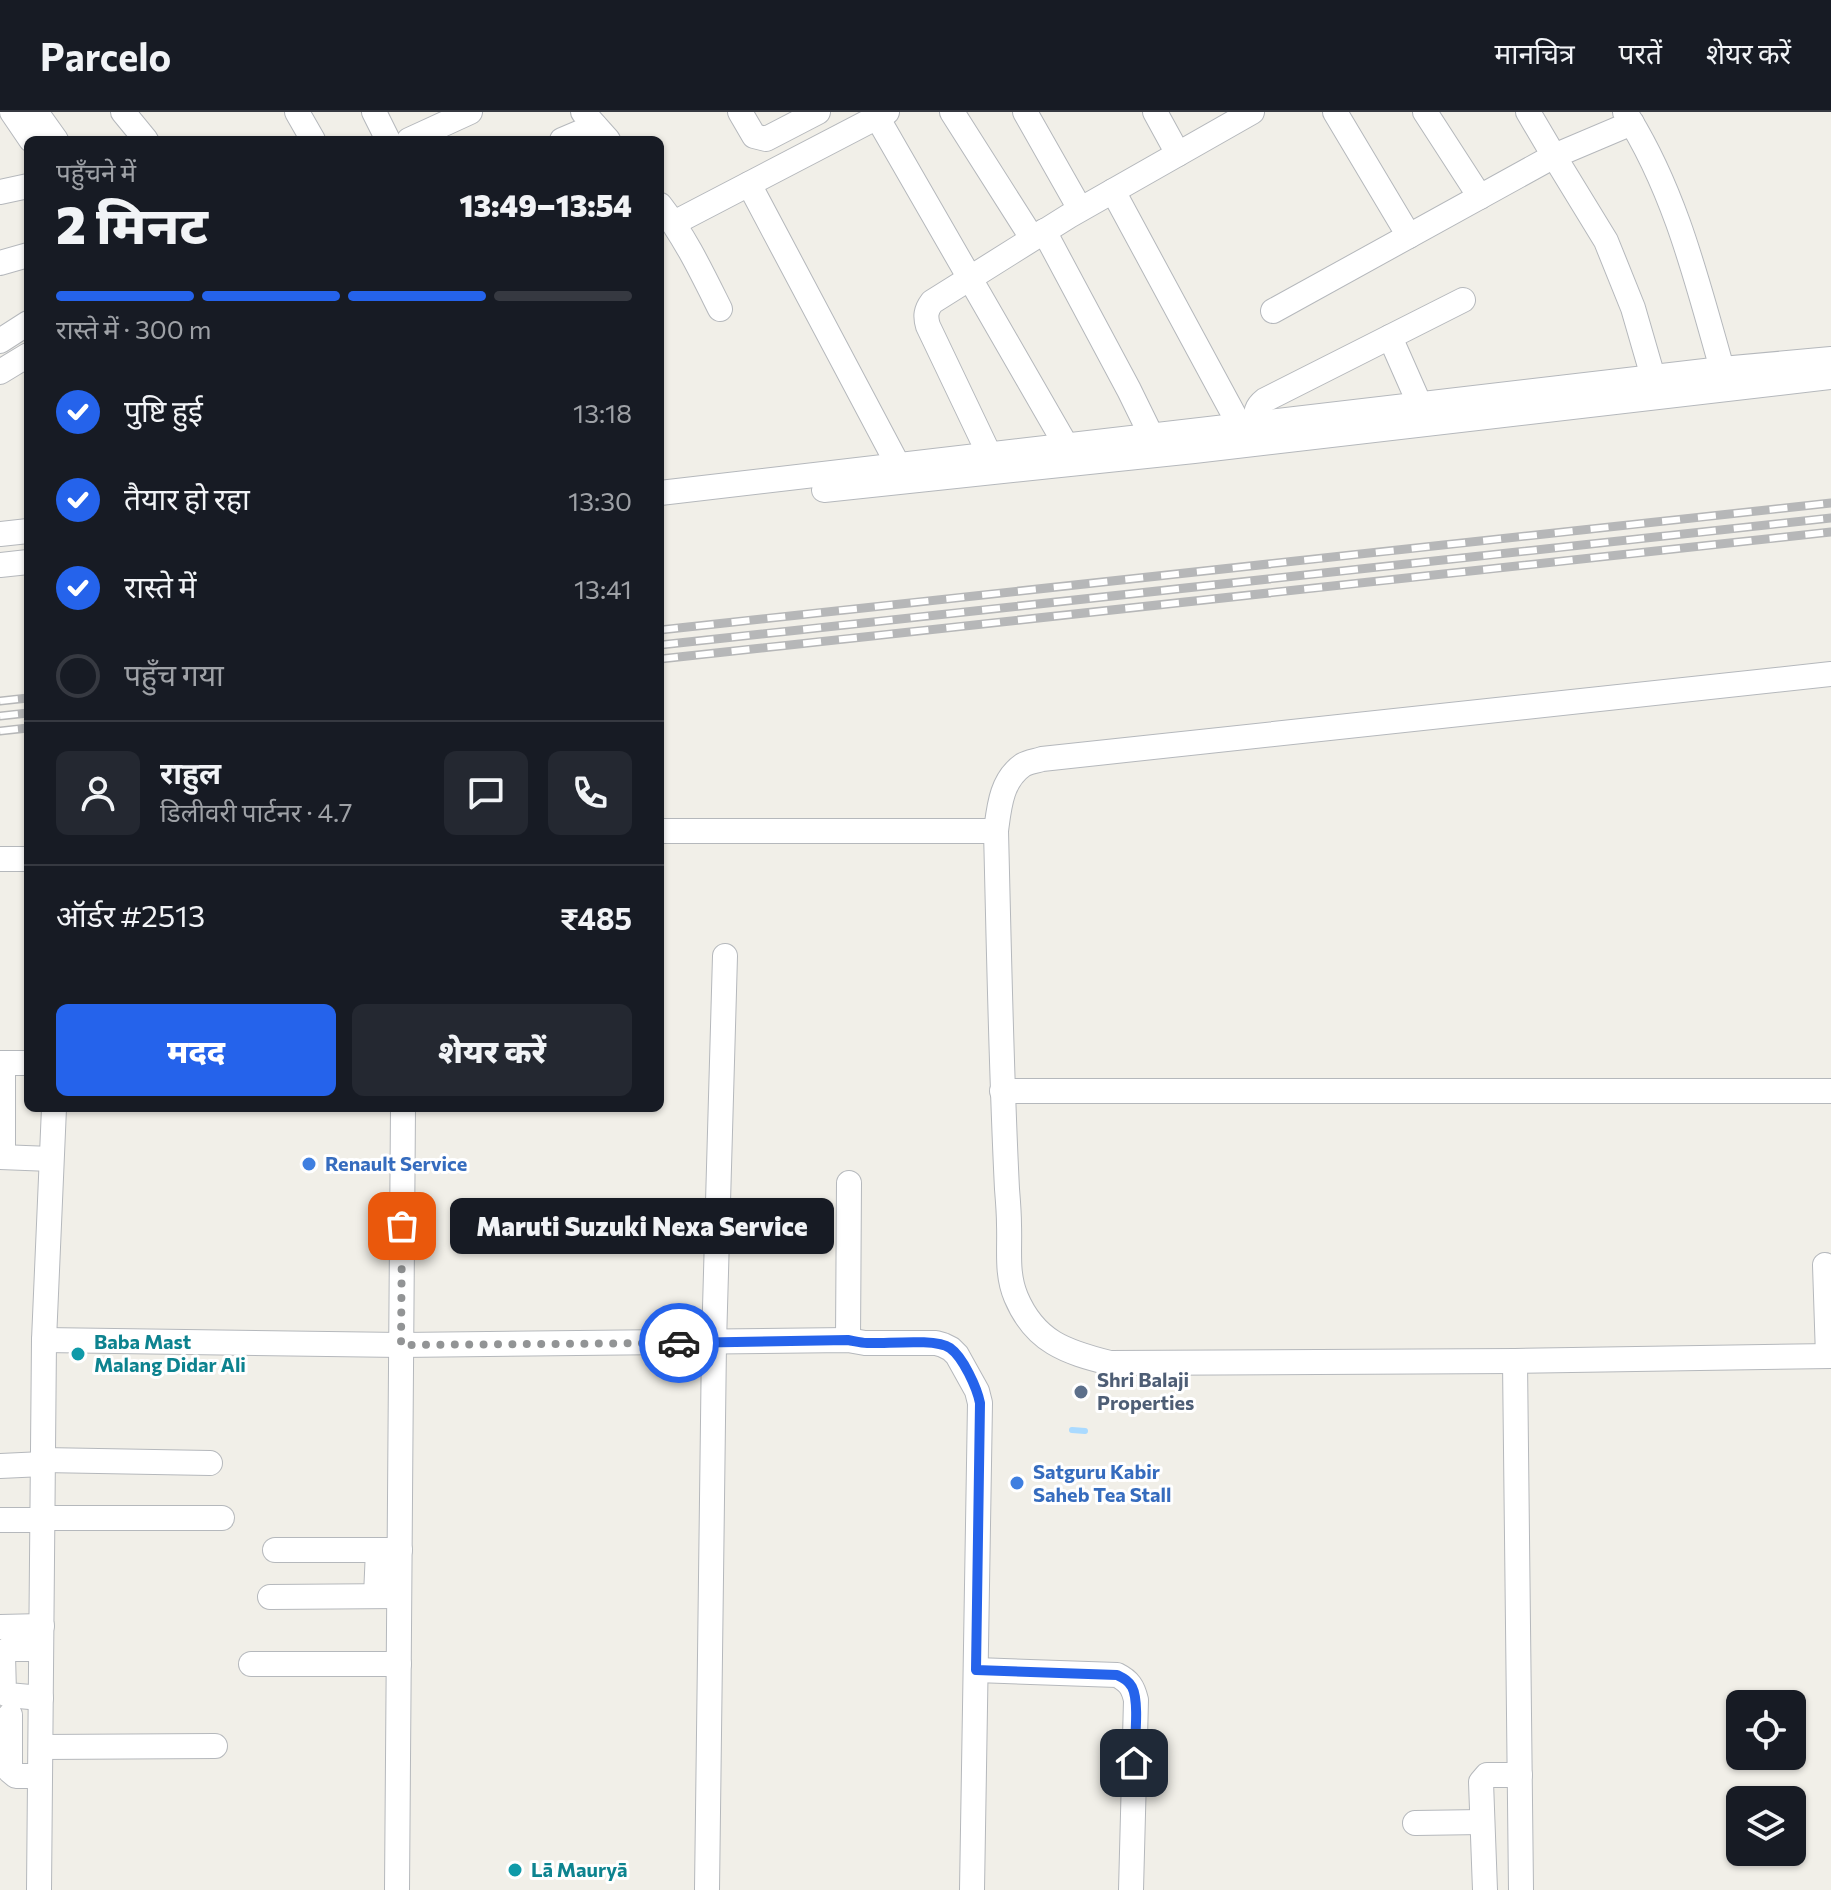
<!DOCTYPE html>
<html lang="hi">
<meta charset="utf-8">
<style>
body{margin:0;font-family:Commissioner,"Noto Sans Devanagari",sans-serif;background:#242831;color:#f1f3f6;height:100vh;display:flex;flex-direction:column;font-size:30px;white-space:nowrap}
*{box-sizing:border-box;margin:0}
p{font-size:26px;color:#9ea1a6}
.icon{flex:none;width:44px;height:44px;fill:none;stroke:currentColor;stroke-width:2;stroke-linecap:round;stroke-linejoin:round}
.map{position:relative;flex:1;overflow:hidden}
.side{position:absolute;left:24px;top:24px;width:640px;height:976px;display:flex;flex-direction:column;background:#171b24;border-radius:12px;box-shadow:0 2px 6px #0004}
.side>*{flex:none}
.buttons{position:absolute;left:1726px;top:1578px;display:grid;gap:16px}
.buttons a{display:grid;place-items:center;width:80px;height:80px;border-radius:12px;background:#171b24;box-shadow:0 2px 6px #0004;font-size:40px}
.pin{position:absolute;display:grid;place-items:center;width:68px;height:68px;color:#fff;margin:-34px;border-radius:16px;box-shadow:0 4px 12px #0006}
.courier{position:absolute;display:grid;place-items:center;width:80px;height:80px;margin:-40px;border:6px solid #2563eb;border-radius:50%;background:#fff;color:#222;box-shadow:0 2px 10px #0007}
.bubble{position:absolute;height:56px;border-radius:12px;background:#171b24;box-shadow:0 2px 6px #0004;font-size:26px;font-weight:800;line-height:56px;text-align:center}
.overview em{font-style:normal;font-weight:800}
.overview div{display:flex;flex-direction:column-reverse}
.overview{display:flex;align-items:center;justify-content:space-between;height:136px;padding:0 32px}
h1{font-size:52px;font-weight:800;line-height:60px}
.bar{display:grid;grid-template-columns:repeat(4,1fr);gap:12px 8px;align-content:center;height:96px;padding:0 32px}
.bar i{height:10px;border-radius:6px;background:#363941}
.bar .current{background:#2563eb}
.bar p{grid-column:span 4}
.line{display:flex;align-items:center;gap:20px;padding:0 32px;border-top:2px solid #363941}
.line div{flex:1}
.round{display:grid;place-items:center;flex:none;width:84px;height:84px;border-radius:12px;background:#242831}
ol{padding:0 32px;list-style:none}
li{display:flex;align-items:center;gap:24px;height:88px}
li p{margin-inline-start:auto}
li .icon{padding:8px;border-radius:50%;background:#2563eb;color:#fff;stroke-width:4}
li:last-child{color:#9ea1a6}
li i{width:44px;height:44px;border:4px solid #363941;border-radius:50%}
.cta{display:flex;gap:16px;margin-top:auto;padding:16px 32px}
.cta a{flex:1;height:92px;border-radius:12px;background:#2563eb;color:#fff;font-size:32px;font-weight:800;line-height:92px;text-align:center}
.cta a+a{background:#242831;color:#f1f3f6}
header{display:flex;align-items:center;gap:48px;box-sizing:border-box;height:112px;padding:0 40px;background:#171b24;border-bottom:2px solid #363941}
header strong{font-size:38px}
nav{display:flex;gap:44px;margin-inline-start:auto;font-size:28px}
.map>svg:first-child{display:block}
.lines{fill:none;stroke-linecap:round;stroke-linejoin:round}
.stream{stroke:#aadaff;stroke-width:6}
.minor-casing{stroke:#b5b8bc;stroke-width:26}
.minor{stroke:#fff;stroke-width:24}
.rail-casing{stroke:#b6b7b8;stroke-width:9}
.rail{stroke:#fff;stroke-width:6;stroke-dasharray:18;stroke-linecap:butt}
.done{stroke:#929495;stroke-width:8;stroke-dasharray:0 14.4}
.route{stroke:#2563eb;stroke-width:10}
.shop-dot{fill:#3f7fe0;stroke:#fff;stroke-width:3}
.culture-dot{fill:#0f9aa8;stroke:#fff;stroke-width:3}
.service-dot{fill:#5c6f8a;stroke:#fff;stroke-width:3}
.labels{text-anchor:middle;stroke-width:6;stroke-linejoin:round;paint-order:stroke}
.shop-label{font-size:20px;font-weight:bold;fill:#366cbe;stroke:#fff;text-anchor:start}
.culture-label{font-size:20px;font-weight:bold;fill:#0d838f;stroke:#fff;text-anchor:start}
.service-label{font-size:20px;font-weight:bold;fill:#4e5e75;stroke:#fff;text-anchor:start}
</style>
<header>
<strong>Parcelo</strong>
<nav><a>मानचित्र</a><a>परतें</a><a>शेयर करें</a></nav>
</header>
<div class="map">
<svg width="1831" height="1778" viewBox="0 0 1831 1778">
<rect width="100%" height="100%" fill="#f1efe8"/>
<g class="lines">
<!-- stream -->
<path class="stream" d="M 1072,1318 L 1085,1319"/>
<defs>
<g id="minor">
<path d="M 12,0 L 31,28"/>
<path d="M 36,0 L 56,28"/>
<path d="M 123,0 L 146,28"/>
<path d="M 297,0 L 313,28"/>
<path d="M 374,0 L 388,28"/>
<path d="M 583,0 L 608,28"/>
<path d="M 740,0 L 754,24 L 766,27 L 818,0"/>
<path d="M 952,0 L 1032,126"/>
<path d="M 1025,0 L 1080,97"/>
<path d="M 1155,0 L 1178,42"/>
<path d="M 1335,0 L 1409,124"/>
<path d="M 1425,0 L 1480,85"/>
<path d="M 1625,0 C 1675,78 1697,169 1722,257"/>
<path d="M 877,5 L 1067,335"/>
<path d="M 1632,11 L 1554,44 L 1606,129 L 1633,196 L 1653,265"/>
<path d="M 409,28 L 470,0"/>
<path d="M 562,28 L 595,14"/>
<path d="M 749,72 L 898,353"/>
<path d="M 1113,79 L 1240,314"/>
<path d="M 0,80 L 28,74"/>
<path d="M 660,93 C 685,125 702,161 720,197"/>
<path d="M 674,111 L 887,0"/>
<path d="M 1044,119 L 1129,278 L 1152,325"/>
<path d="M 0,151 L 28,143"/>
<path d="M 1273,199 L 1554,44 L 1528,0"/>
<path d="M 1390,225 L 1420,293"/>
<path d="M 0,229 L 28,211"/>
<path d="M 0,260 L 28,243"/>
<path d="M 1256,312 C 1255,301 1256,295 1265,288 L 1463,188"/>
<path d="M 990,344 L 928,214 C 925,204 926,198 932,190 L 1069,104 L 1252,0"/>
<path d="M 824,378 L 1194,339 L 1831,265"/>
<path d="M 660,381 L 1722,257 L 1831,247"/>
<path d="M 0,422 L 28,419"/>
<path d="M 0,453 L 28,450"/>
<path d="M 1831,562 L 1042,647 C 1036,649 1028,650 1023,653 C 1001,668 999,696 996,719 C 999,838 1001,958 1007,1077 C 1008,1089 1009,1101 1009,1113 C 1010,1138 1006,1161 1016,1185 C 1035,1230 1066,1240 1110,1251 L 1515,1249 L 1831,1244"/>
<path d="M 660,719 L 996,719"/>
<path d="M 0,747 L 28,747"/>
<path d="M 0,951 L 28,951"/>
<path d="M 1002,979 L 1831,979"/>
<path d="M 0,1045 L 51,1047"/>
<path d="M 3,1045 L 3,951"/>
<path d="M 1825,1153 L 1828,1244"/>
<path d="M 44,1228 L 401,1233 L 848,1228 L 865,1231 L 936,1231 L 943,1233 L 951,1237 L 957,1243 L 977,1279 L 980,1291 L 972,1778"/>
<path d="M 848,1228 L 849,1071"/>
<path d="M 1515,1249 L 1521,1778"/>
<path d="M 43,1348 L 210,1351"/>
<path d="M 0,1354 L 43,1352"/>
<path d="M 42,1406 L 222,1406"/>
<path d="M 0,1408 L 42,1408"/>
<path d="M 275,1438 L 400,1438"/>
<path d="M 376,1484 L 378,1438"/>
<path d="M 270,1485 L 399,1484"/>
<path d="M 0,1515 L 42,1514"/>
<path d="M 251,1552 L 399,1552"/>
<path d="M 976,1558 L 1117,1563 C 1129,1569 1133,1575 1136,1588 L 1131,1778"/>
<path d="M 41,1586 L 8,1583 L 4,1581 L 3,1543 L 8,1537 L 41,1537"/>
<path d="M 10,1603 L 10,1659 L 16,1664 L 40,1664"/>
<path d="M 41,1635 L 215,1634"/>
<path d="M 1415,1711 L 1482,1710"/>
<path d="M 39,1778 L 44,1228 L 54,996"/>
<path d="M 397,1778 L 403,996"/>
<path d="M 707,1778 L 714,1231 L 725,844"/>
<path d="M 1485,1778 L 1481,1670 L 1487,1663 L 1520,1663"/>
</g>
</defs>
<!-- minor casing -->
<use href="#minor" class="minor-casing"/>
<!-- minor -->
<use href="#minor" class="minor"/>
<defs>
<g id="rail">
<path d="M 660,518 L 1831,391"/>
<path d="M 660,533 L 1831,406"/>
<path d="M 660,547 L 1831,420"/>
<path d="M 0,589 L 28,586"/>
<path d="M 0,604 L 28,601"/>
<path d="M 0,619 L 28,616"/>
</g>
</defs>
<!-- rail casing -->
<use href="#rail" class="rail-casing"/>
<!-- rail -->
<use href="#rail" class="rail"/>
</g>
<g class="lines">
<!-- done -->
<path class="done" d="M 402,1114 L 401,1233 L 679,1231"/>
<!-- route -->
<path class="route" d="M 679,1231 L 848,1228 C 854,1229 861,1231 867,1231 C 886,1232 935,1226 950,1236 C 963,1245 977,1276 980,1291 L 976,1558 L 1117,1563 C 1123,1566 1128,1568 1132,1575 C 1140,1590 1134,1633 1134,1651"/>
</g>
<!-- markers -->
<g class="shop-dot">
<circle cx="309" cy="1052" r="8"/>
<circle cx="1017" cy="1371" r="8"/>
</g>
<g class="culture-dot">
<circle cx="78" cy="1242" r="8"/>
<circle cx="515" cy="1758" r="8"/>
</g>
<circle class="service-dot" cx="1081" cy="1280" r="8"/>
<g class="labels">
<!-- shop labels -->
<g class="shop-label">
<text x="325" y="1059">Renault Service</text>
<text x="1033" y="1367">Satguru Kabir<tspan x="1033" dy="23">Saheb Tea Stall</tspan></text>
</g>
<!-- culture labels -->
<g class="culture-label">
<text x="94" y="1237">Baba Mast<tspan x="94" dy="23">Malang Didar Ali</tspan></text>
<text x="531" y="1765">Lā Mauryā</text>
</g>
<!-- service labels -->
<g class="service-label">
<text x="1097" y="1275">Shri Balaji<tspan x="1097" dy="23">Properties</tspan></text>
</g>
</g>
</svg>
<div class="buttons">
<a><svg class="icon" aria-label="locate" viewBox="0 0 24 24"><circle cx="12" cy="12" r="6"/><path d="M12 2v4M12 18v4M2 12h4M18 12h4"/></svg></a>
<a><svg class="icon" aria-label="layers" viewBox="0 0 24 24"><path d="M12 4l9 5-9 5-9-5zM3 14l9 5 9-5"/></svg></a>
</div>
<div class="pin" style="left:402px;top:1114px;background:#ea580c"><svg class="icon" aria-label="bag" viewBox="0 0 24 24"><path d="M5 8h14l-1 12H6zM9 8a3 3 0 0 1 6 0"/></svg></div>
<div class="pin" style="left:1134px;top:1651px;background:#1f2937"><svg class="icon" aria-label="home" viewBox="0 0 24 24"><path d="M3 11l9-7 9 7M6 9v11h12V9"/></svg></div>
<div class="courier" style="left:679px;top:1231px"><svg class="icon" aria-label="car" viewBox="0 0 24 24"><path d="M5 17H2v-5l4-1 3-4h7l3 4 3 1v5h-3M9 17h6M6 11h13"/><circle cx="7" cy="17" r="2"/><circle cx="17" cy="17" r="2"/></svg></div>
<div class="bubble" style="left:450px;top:1086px;width:384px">Maruti Suzuki Nexa Service</div>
<section class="side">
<div class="overview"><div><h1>2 मिनट</h1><p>पहुँचने में</p></div><em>13:49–13:54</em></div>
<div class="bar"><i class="current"></i><i class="current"></i><i class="current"></i><i></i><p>रास्ते में · 300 m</p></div>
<ol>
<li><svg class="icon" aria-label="check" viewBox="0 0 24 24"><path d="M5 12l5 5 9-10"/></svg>पुष्टि हुई<p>13:18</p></li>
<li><svg class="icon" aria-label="check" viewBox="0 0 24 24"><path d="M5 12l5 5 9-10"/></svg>तैयार हो रहा<p>13:30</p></li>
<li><svg class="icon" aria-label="check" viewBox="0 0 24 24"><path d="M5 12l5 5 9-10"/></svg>रास्ते में<p>13:41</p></li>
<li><i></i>पहुँच गया</li>
</ol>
<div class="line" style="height:144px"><a class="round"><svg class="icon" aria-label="person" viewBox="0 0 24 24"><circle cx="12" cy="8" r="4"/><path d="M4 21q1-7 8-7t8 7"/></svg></a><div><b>राहुल</b><p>डिलीवरी पार्टनर · 4.7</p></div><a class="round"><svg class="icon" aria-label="chat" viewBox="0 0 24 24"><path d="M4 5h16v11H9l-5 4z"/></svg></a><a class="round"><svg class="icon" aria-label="phone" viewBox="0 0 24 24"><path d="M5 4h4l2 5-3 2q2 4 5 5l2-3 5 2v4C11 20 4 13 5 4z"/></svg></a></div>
<div class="line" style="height:104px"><div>ऑर्डर #2513</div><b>₹485</b></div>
<div class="cta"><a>मदद</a><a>शेयर करें</a></div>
</section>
</div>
